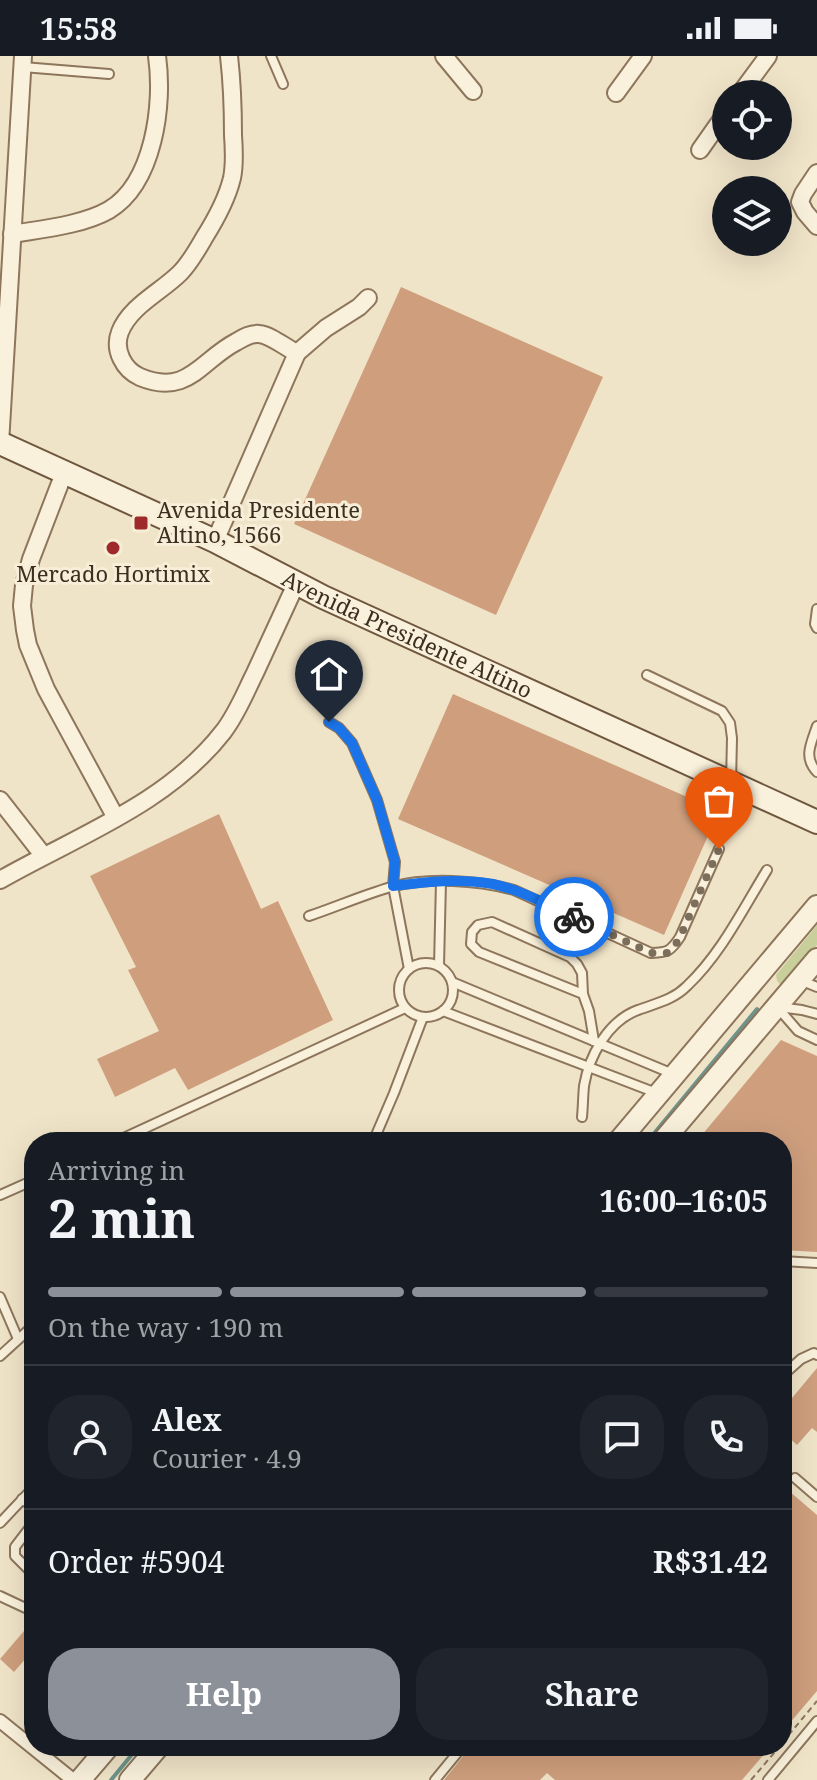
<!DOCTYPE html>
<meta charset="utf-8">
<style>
body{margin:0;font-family:"Noto Serif",serif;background:#20242c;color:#f1f3f6;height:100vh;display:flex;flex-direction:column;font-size:30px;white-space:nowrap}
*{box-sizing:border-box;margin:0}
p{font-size:26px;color:#9ea1a6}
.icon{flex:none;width:44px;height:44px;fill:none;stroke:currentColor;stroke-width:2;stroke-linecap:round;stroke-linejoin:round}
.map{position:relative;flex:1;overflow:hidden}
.panel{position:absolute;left:24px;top:1076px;width:768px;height:624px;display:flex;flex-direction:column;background:#171b24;border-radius:32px;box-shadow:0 8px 32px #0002}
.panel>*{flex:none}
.tools{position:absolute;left:712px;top:24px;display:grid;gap:16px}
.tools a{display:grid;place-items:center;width:80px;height:80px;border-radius:50%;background:#171b24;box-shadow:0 8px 32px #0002;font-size:40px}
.pin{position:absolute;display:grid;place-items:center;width:68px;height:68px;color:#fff;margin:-82px -34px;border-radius:50% 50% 50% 0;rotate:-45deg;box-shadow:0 0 8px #0007}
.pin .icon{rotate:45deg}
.courier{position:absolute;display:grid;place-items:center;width:80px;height:80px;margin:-40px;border:6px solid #1a73e8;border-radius:50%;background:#fff;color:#222;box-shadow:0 2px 10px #0007}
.summary em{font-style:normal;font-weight:700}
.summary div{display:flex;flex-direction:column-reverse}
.summary{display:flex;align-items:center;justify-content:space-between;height:136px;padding:0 24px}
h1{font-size:52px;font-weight:700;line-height:60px}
.bar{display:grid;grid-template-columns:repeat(4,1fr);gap:12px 8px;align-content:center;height:96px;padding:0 24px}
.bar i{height:10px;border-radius:6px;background:#363941}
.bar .selected{background:#8c9099}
.bar p{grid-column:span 4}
.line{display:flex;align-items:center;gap:20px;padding:0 24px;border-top:2px solid #363941}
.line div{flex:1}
.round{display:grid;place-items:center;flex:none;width:84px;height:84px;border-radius:32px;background:#20242c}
.button{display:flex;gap:16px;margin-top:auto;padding:16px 24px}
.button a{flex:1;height:92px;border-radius:32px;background:#8c9099;color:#fff;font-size:32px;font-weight:700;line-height:92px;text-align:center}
.button a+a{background:#20242c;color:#f1f3f6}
.status{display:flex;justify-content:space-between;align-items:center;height:56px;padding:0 40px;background:#171b24;direction:ltr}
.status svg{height:22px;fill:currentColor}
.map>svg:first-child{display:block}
.green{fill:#c9cf9b}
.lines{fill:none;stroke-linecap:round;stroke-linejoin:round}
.stream{stroke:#6f938a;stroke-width:4}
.building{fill:#cf9f7d}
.service-casing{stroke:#8d765c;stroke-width:12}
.pedestrian-casing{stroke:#8d765c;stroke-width:16}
.minor-casing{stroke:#8d765c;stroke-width:20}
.tertiary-casing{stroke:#8d765c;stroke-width:24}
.secondary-casing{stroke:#6f573f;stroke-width:26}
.path{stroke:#8d765c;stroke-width:2;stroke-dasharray:6 4;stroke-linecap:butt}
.service{stroke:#faf1dc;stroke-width:8}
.pedestrian{stroke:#faf1dc;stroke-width:12}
.minor{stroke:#faf1dc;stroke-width:16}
.tertiary{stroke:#faf1dc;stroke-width:20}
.secondary{stroke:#faf1dc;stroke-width:22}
.done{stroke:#7c6e5b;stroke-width:8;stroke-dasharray:0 14.4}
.route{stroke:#1a73e8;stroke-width:10}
.poi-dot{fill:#9e2a2b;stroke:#f7eed8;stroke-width:3}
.labels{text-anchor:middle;stroke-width:6;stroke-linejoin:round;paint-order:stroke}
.poi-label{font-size:22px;fill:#3d2e20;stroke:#f7eed8;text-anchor:start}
.street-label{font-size:22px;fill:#3d2e20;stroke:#f7eed8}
</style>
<div class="status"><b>15:58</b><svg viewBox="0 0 49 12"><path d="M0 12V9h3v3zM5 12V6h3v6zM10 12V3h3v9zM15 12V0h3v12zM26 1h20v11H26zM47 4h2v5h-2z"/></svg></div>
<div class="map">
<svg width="817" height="1724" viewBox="0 0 817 1724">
<rect width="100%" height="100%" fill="#f0e4c8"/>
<!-- green -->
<path class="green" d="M 817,869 L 817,889 L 786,926 L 780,928 L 777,925 L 776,919 Z"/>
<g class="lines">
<!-- stream -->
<g class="stream">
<path d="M 647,1086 L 757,953"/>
<path d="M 111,1724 L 139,1690"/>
</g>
</g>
<!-- building -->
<g class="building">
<path d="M 401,231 L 603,321 L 496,559 L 294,468 Z"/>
<path d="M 453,638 L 719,755 L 664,879 L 398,763 Z"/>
<path d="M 219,758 L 261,853 L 278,845 L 333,964 L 188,1034 L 175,1012 L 115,1041 L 97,1003 L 159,975 L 128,914 L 136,911 L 90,820 Z"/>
<path d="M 781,984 L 817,1000 L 817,1196 L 782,1194 L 782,1086 L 696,1086 Z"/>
<path d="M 817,1312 L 817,1376 L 812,1372 L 797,1389 L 782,1375 L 782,1354 Z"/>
<path d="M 782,1429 L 817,1459 L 817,1635 L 782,1676 Z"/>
<path d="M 24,1575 L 34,1584 L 34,1593 L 14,1616 L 0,1603 Z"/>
<path d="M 470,1690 L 771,1690 L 742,1724 L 555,1724 L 547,1717 L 540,1724 L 444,1724 L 468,1694 Z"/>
</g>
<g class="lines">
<defs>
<g id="service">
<path d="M 271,0 L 283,28"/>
<path d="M 23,11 L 109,18"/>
<path d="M 817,553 L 815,568 L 817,572"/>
<path d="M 647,619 L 722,655 L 730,667 L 732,682 L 731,726"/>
<path d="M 329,666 L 339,672 L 352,687 L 377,744 L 395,806 L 393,830 L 409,913"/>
<path d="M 817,670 C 811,688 803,701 817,716"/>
<path d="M 309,860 C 336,851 363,839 391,831 C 428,821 477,824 514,834 L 651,897 C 668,896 670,896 680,881 L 719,793"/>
<circle cx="426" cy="934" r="27"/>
<path d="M 439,910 L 441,825"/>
<path d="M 800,924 L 817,931"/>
<path d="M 452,926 L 673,1018"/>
<path d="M 583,938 L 479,896 L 471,888 L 472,876 L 478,869 L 492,866 L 570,901 L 577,908 L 582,917 L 583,938 L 589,955 L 594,985"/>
<path d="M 778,951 L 802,954 L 817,958"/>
<path d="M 778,952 L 798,975 L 817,984"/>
<path d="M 443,955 L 659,1038"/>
<path d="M 582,1061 C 583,1051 583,1040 584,1030 C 589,1000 608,965 638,954 C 657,947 673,944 687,930 C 721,898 743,853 767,814"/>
<path d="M 115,1086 L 405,952"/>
<path d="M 373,1086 L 394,1037 L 423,961"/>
<path d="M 0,1139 L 34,1124"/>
<path d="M 782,1205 L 817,1207"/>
<path d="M 0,1241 L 18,1283"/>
<path d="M 0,1300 L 34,1269"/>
<path d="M 782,1320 L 801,1303 L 814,1297 L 817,1299"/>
<path d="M 795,1422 L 817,1441"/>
<path d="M 22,1443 L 34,1452"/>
<path d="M 34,1466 L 15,1491 L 15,1500 L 34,1519"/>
<path d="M 0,1467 L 34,1431"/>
<path d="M 0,1540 L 34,1556"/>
<path d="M 435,1724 L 463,1690"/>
<path d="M 768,1724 L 817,1665"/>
</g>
<path id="pedestrian" d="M 0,1665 L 73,1724"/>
<g id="minor">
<path d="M 444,0 L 473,35"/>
<path d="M 616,37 L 643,0"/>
<path d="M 740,38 L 768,0"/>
<path d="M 700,94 L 726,57"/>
<path d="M 817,117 L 803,138 L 800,146 L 805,156 L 817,170"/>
<path d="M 12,178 C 42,173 83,169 109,154 C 154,127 164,48 157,0"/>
<path d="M 297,297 L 326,272 L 359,251 L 368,242"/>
<path d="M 0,388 L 23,0"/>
<path d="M 64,417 L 31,503 L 24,529 L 22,550 L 25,574 L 28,589 L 46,633 L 116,762"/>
<path d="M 215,485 L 297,297 C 286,292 271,279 259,278 C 251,277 243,282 236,286 C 201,304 188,341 140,321 C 124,314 113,294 120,276 C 130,250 161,236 180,217 C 190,207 197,194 204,182 C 216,163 227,143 232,122 C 235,108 234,93 233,79 C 233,53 232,26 229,0"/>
<path d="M 0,744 L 43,799"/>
<path d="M 0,824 C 77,780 167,748 223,676 C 237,658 245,637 255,617 C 269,587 282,558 296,528"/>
</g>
<g id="tertiary">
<path d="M 618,1086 L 817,850"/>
<path d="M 662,1086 L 817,903"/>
<path d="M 80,1724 L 109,1690"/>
<path d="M 130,1724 L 159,1690"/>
</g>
<g id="secondary">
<path id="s1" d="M 0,387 L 215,485 L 323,541 L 817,766"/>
</g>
</defs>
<!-- service casing -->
<use href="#service" class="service-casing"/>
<!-- pedestrian casing -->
<use href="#pedestrian" class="pedestrian-casing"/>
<!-- minor casing -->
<use href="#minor" class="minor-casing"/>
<!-- tertiary casing -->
<use href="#tertiary" class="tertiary-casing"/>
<!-- secondary casing -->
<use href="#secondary" class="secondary-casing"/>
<!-- path -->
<g class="path">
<path d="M 26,1423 L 32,1416 L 30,1319"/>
<path d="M 782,1687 L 817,1645"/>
<path d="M 751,1724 L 780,1690"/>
</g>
<!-- service -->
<use href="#service" class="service"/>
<!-- pedestrian -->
<use href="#pedestrian" class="pedestrian"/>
<!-- minor -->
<use href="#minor" class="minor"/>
<!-- tertiary -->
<use href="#tertiary" class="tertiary"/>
<!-- secondary -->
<use href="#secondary" class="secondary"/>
</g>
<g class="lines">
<!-- done -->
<path class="done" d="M 574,861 L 651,897 L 667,897 L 674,891 L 680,881 L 719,793"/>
<!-- route -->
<path class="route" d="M 329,666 L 339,672 L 352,687 L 377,744 L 395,806 L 393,830 C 426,826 460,822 493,828 C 521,834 548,849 574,861"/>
</g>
<!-- markers -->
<g class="poi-dot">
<rect x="133" y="459" width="16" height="16" rx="4"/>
<circle cx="113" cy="492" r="8"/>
</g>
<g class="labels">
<!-- poi labels -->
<g class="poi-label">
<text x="157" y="462">Avenida Presidente<tspan x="157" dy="25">Altino, 1566</tspan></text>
<text x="113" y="526" text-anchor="middle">Mercado Hortimix</text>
</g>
<!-- street labels -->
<g class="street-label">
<text dy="8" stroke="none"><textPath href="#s1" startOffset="450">Avenida Presidente Altino</textPath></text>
</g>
</g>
</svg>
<div class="tools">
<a><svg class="icon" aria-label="locate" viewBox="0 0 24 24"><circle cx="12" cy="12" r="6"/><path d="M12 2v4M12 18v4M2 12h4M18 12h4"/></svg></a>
<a><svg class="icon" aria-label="layers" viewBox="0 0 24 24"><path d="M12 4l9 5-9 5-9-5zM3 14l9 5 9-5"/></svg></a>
</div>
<div class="pin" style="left:719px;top:793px;background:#ea580c"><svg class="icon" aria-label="bag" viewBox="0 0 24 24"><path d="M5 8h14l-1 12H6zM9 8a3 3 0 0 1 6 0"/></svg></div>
<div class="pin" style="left:329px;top:666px;background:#1f2937"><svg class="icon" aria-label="home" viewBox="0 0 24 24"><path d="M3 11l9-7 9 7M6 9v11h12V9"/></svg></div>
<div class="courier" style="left:574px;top:861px"><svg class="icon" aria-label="bike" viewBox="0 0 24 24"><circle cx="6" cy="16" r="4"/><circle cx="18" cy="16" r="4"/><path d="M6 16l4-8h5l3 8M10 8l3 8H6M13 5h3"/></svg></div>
<section class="panel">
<div class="summary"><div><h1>2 min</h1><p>Arriving in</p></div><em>16:00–16:05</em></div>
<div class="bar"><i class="selected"></i><i class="selected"></i><i class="selected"></i><i></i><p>On the way · 190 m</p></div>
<div class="line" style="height:144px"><a class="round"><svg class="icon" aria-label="person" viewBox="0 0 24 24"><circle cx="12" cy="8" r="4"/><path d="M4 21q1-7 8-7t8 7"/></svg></a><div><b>Alex</b><p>Courier · 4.9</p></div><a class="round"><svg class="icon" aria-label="chat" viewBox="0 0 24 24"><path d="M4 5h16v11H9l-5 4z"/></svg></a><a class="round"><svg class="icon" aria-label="phone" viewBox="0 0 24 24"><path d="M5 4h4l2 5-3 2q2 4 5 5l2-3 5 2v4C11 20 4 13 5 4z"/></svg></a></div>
<div class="line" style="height:104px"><div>Order #5904</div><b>R$31.42</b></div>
<div class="button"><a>Help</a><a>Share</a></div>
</section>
</div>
